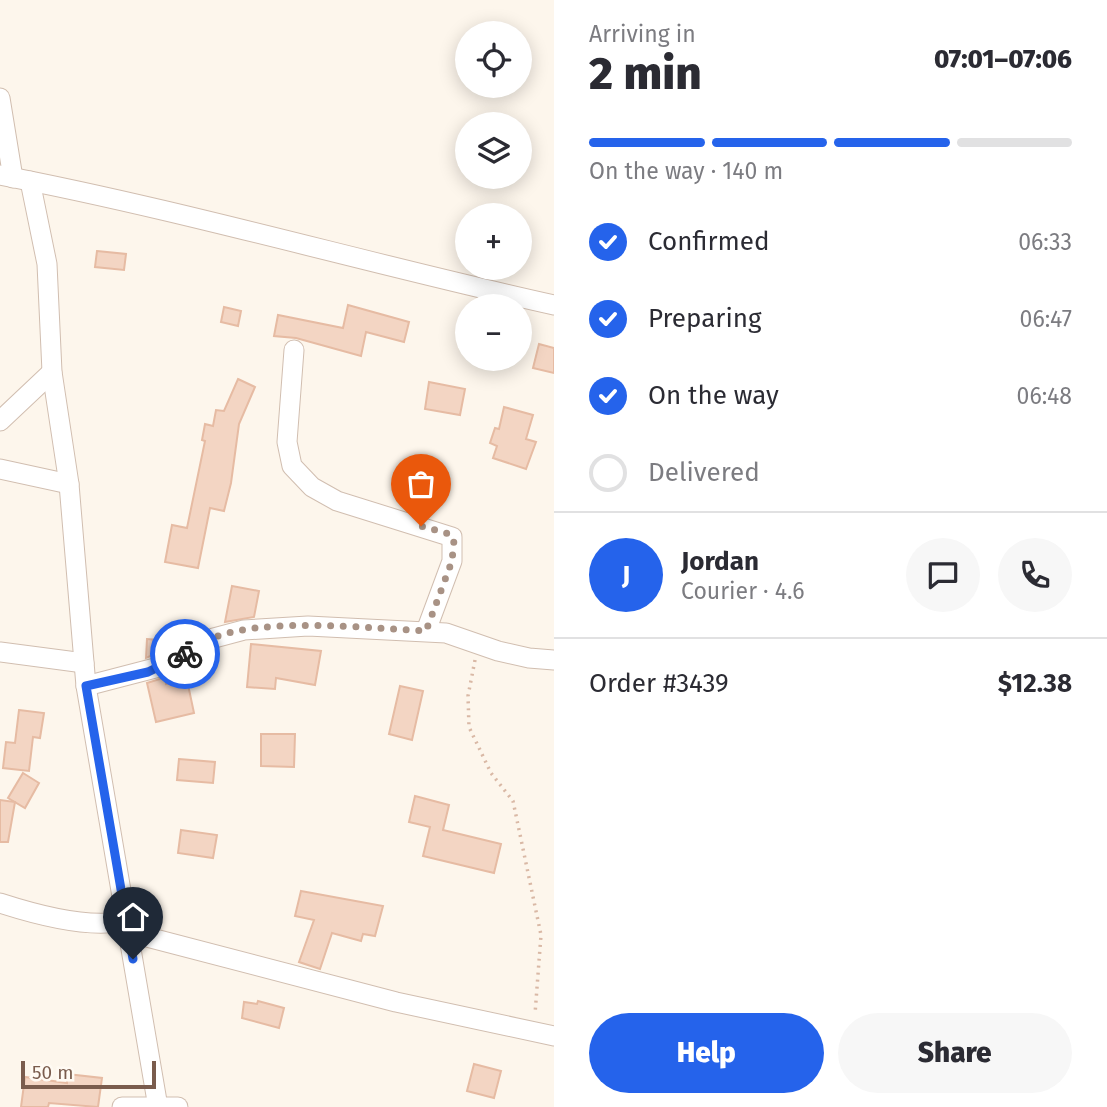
<!DOCTYPE html>
<meta charset="utf-8">
<style>
body{margin:0;font-family:"Fira Sans",sans-serif;background:#f7f7f7;color:#2b2b33;height:100vh;display:flex;flex-direction:column;font-size:26px;white-space:nowrap}
*{box-sizing:border-box;margin:0}
p{font-size:23px;color:#7c7c81}
.icon{flex:none;width:38px;height:38px;fill:none;stroke:currentColor;stroke-width:2;stroke-linecap:round;stroke-linejoin:round}
.map{position:relative;flex:1;overflow:hidden}
.side{display:flex;flex-direction:column;background:#fff;width:553px}
.side>*{flex:none}
.fabs{position:absolute;left:455px;top:21px;display:grid;gap:14px}
.fabs a{display:grid;place-items:center;width:77px;height:77px;border-radius:50%;background:#fff;box-shadow:0 4px 18px #0003;font-size:35px}
.scale{position:absolute;left:21px;bottom:18px;width:135px;box-sizing:border-box;padding-left:7px;border:4px solid #7a5c4d;border-top:0;font-size:19px;line-height:24px;white-space:nowrap;color:#7a5c4d;-webkit-text-stroke:5px #fffaf3;paint-order:stroke}
.pin{position:absolute;display:grid;place-items:center;width:60px;height:60px;color:#fff;margin:-72px -30px;border-radius:50% 50% 50% 0;rotate:-45deg;box-shadow:0 0 7px #0007}
.pin .icon{rotate:45deg}
.courier{position:absolute;display:grid;place-items:center;width:70px;height:70px;margin:-35px;border:5px solid #2563eb;border-radius:50%;background:#fff;color:#222;box-shadow:0 2px 9px #0007}
.headline em{font-style:normal;font-weight:800}
.headline div{display:flex;flex-direction:column-reverse}
.headline{display:flex;align-items:center;justify-content:space-between;height:119px;padding:0 35px}
h1{font-size:46px;font-weight:800;line-height:52px}
.bar{display:grid;grid-template-columns:repeat(4,1fr);gap:10px 7px;align-content:center;height:84px;padding:0 35px}
.bar i{height:9px;border-radius:5px;background:#e1e1e2}
.bar .on{background:#2563eb}
.bar p{grid-column:span 4}
.line{display:flex;align-items:center;gap:18px;padding:0 35px;border-top:2px solid #e1e1e2}
.line div{flex:1}
.round{display:grid;place-items:center;flex:none;width:74px;height:74px;border-radius:37px;background:#f7f7f7}
ol{padding:0 35px;list-style:none}
li{display:flex;align-items:center;gap:21px;height:77px}
li p{margin-inline-start:auto}
li .icon{padding:7px;border-radius:50%;background:#2563eb;color:#fff;stroke-width:4}
li:last-child{color:#7c7c81}
li i{width:38px;height:38px;border:4px solid #e1e1e2;border-radius:50%}
.button{display:flex;gap:14px;margin-top:auto;padding:14px 35px}
.button a{flex:1;height:80px;border-radius:42px;background:#2563eb;color:#fff;font-size:28px;font-weight:800;line-height:80px;text-align:center}
.button a+a{background:#f7f7f7;color:#2b2b33}
main{display:flex;flex:1;min-height:0}
.map>svg:first-child{display:block}
.building{fill:#f3d5c3;stroke:#e6bba3;stroke-width:2}
.lines{fill:none;stroke-linecap:round;stroke-linejoin:round}
.minor-casing{stroke:#d1beb0;stroke-width:21}
.path{stroke:#d9b8a5;stroke-width:3.5;stroke-dasharray:2 5;stroke-linecap:butt}
.minor{stroke:#fff;stroke-width:19}
.done{stroke:#a89285;stroke-width:7;stroke-dasharray:0 12.6}
.route{stroke:#2563eb;stroke-width:9}
</style>
<main>
<div class="map">
<svg width="554" height="1107" viewBox="0 0 554 1107">
<rect width="100%" height="100%" fill="#fdf6ec"/>
<!-- building -->
<g class="building">
<path d="M 97,251 L 126,254 L 124,270 L 95,267 Z"/>
<path d="M 348,305 L 409,322 L 404,342 L 366,332 L 361,356 L 296,338 L 274,336 L 278,315 L 343,328 Z"/>
<path d="M 224,307 L 241,311 L 238,326 L 221,322 Z"/>
<path d="M 539,344 L 554,348 L 554,373 L 533,368 Z"/>
<path d="M 238,379 L 255,387 L 239,424 L 231,483 L 224,511 L 210,508 L 198,568 L 165,562 L 172,525 L 187,528 L 205,441 L 202,440 L 205,424 L 213,426 L 216,410 L 224,411 Z"/>
<path d="M 429,382 L 465,389 L 460,415 L 425,409 Z"/>
<path d="M 504,407 L 533,415 L 526,439 L 536,442 L 526,469 L 493,458 L 497,446 L 490,443 L 495,428 L 499,429 Z"/>
<path d="M 232,586 L 259,591 L 254,617 L 225,622 Z"/>
<path d="M 147,639 L 169,641 L 169,648 L 146,658 Z"/>
<path d="M 251,644 L 321,651 L 315,685 L 276,678 L 275,689 L 247,687 Z"/>
<path d="M 166,677 L 166,684 L 187,680 L 194,713 L 156,722 L 147,683 Z"/>
<path d="M 400,686 L 423,691 L 412,740 L 389,734 Z"/>
<path d="M 19,710 L 44,713 L 40,738 L 33,737 L 29,771 L 3,768 L 6,742 L 15,743 Z"/>
<path d="M 261,734 L 295,734 L 294,767 L 261,766 Z"/>
<path d="M 179,759 L 215,762 L 213,783 L 177,780 Z"/>
<path d="M 23,773 L 39,783 L 25,808 L 8,798 Z"/>
<path d="M 415,796 L 449,805 L 443,830 L 501,844 L 494,873 L 423,856 L 430,827 L 409,822 Z"/>
<path d="M 0,800 L 15,802 L 8,842 L 0,842 Z"/>
<path d="M 181,830 L 217,835 L 213,858 L 178,853 Z"/>
<path d="M 301,891 L 383,906 L 375,936 L 363,934 L 361,941 L 332,933 L 320,969 L 299,962 L 314,920 L 295,916 Z"/>
<path d="M 258,1001 L 284,1008 L 279,1028 L 242,1018 L 244,1002 L 257,1004 Z"/>
<path d="M 474,1064 L 501,1071 L 494,1098 L 467,1091 Z"/>
<path d="M 67,1074 L 102,1078 L 98,1107 L 49,1103 L 48,1107 L 21,1107 L 25,1077 L 67,1083 Z"/>
</g>
<g class="lines">
<defs>
<g id="minor">
<path d="M 0,98 L 13,178"/>
<path d="M 0,175 C 187,211 369,264 554,305"/>
<path d="M 30,181 L 47,264 L 52,372 L 69,484 L 86,686 L 158,1107"/>
<path d="M 294,350 L 287,442 L 292,466 L 312,487 L 337,501 L 452,537 L 452,561 L 426,631"/>
<path d="M 0,421 L 52,372"/>
<path d="M 0,469 L 69,484"/>
<path d="M 0,652 L 84,663"/>
<path d="M 86,686 L 159,667 L 214,638 L 244,630 L 308,626 L 446,633 L 498,651 L 529,658 L 554,660"/>
<path d="M 0,903 C 34,914 92,930 127,920"/>
<path d="M 128,932 L 396,1002 L 554,1036"/>
<path d="M 122,1107 L 178,1107"/>
</g>
</defs>
<!-- minor casing -->
<use href="#minor" class="minor-casing"/>
<!-- path -->
<path class="path" d="M 475,660 L 468,696 L 469,727 L 491,773 L 513,801 L 541,935 L 535,1014"/>
<!-- minor -->
<use href="#minor" class="minor"/>
</g>
<g class="lines">
<!-- done -->
<path class="done" d="M 185,654 C 194,649 204,642 213,638 C 262,617 372,628 426,631 L 452,561 L 454,540 L 449,534 L 421,526"/>
<!-- route -->
<path class="route" d="M 133,959 L 86,686 L 148,672 L 185,654"/>
</g>
</svg>
<div class="fabs">
<a><svg class="icon" aria-label="locate" viewBox="0 0 24 24"><circle cx="12" cy="12" r="6"/><path d="M12 2v4M12 18v4M2 12h4M18 12h4"/></svg></a>
<a><svg class="icon" aria-label="layers" viewBox="0 0 24 24"><path d="M12 4l9 5-9 5-9-5zM3 14l9 5 9-5"/></svg></a>
<a>+</a>
<a>−</a>
</div>
<div class="scale">50 m</div>
<div class="pin" style="left:421px;top:526px;background:#ea580c"><svg class="icon" aria-label="bag" viewBox="0 0 24 24"><path d="M5 8h14l-1 12H6zM9 8a3 3 0 0 1 6 0"/></svg></div>
<div class="pin" style="left:133px;top:959px;background:#1f2937"><svg class="icon" aria-label="home" viewBox="0 0 24 24"><path d="M3 11l9-7 9 7M6 9v11h12V9"/></svg></div>
<div class="courier" style="left:185px;top:654px"><svg class="icon" aria-label="bike" viewBox="0 0 24 24"><circle cx="6" cy="16" r="4"/><circle cx="18" cy="16" r="4"/><path d="M6 16l4-8h5l3 8M10 8l3 8H6M13 5h3"/></svg></div>
</div>
<section class="side">
<div class="headline"><div><h1>2 min</h1><p>Arriving in</p></div><em>07:01–07:06</em></div>
<div class="bar"><i class="on"></i><i class="on"></i><i class="on"></i><i></i><p>On the way · 140 m</p></div>
<ol>
<li><svg class="icon" aria-label="check" viewBox="0 0 24 24"><path d="M5 12l5 5 9-10"/></svg>Confirmed<p>06:33</p></li>
<li><svg class="icon" aria-label="check" viewBox="0 0 24 24"><path d="M5 12l5 5 9-10"/></svg>Preparing<p>06:47</p></li>
<li><svg class="icon" aria-label="check" viewBox="0 0 24 24"><path d="M5 12l5 5 9-10"/></svg>On the way<p>06:48</p></li>
<li><i></i>Delivered</li>
</ol>
<div class="line" style="height:126px"><b class="round" style="background:#2563eb;color:#fff">J</b><div><b>Jordan</b><p>Courier · 4.6</p></div><a class="round"><svg class="icon" aria-label="chat" viewBox="0 0 24 24"><path d="M4 5h16v11H9l-5 4z"/></svg></a><a class="round"><svg class="icon" aria-label="phone" viewBox="0 0 24 24"><path d="M5 4h4l2 5-3 2q2 4 5 5l2-3 5 2v4C11 20 4 13 5 4z"/></svg></a></div>
<div class="line" style="height:91px"><div>Order #3439</div><b>$12.38</b></div>
<div class="button"><a>Help</a><a>Share</a></div>
</section>
</main>
